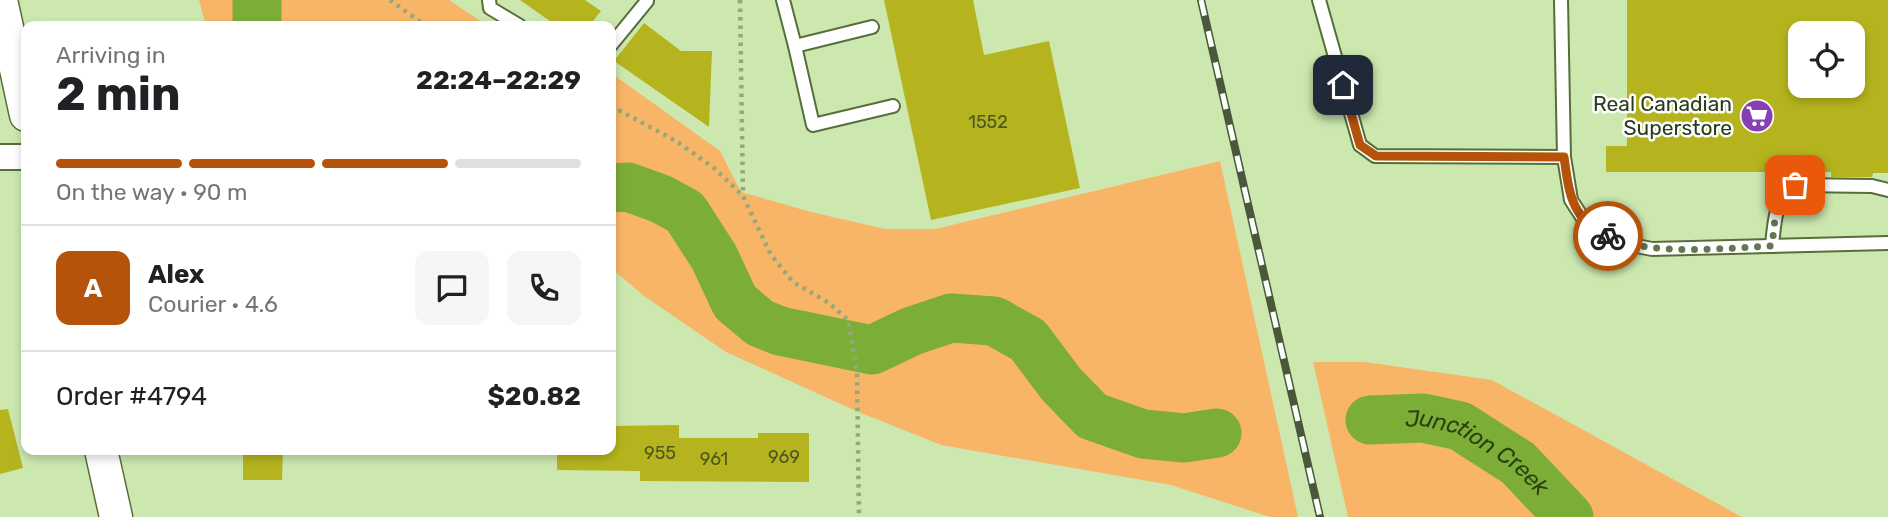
<!DOCTYPE html>
<meta charset="utf-8">
<style>
body{margin:0;font-family:Rubik,sans-serif;background:#f6f6f6;color:#202124;height:100vh;display:flex;flex-direction:column;font-size:26px;white-space:nowrap}
*{box-sizing:border-box;margin:0}
p{font-size:23px;color:#757577}
.icon{flex:none;width:38px;height:38px;fill:none;stroke:currentColor;stroke-width:2;stroke-linecap:round;stroke-linejoin:round}
.map{position:relative;flex:1;overflow:hidden}
.sheet{position:absolute;left:21px;top:21px;width:595px;height:434px;display:flex;flex-direction:column;background:#fff;border-radius:14px;box-shadow:0 4px 10px #0003}
.sheet>*{flex:none}
.buttons{position:absolute;left:1788px;top:21px;display:grid;gap:14px}
.buttons a{display:grid;place-items:center;width:77px;height:77px;border-radius:14px;background:#fff;box-shadow:0 4px 10px #0003;font-size:35px}
.pin{position:absolute;display:grid;place-items:center;width:60px;height:60px;color:#fff;margin:-30px;border-radius:14px;box-shadow:0 4px 10px #0006}
.courier{position:absolute;display:grid;place-items:center;width:70px;height:70px;margin:-35px;border:5px solid #b45309;border-radius:50%;background:#fff;color:#222;box-shadow:0 2px 9px #0007}
.headline em{font-style:normal;font-weight:700}
.headline div{display:flex;flex-direction:column-reverse}
.headline{display:flex;align-items:center;justify-content:space-between;height:119px;padding:0 35px}
h1{font-size:46px;font-weight:700;line-height:52px}
.bar{display:grid;grid-template-columns:repeat(4,1fr);gap:10px 7px;align-content:center;height:84px;padding:0 35px}
.bar i{height:9px;border-radius:5px;background:#e0e0e0}
.bar .on{background:#b45309}
.bar p{grid-column:span 4}
.line{display:flex;align-items:center;gap:18px;padding:0 35px;border-top:2px solid #e0e0e0}
.line div{flex:1}
.round{display:grid;place-items:center;flex:none;width:74px;height:74px;border-radius:14px;background:#f6f6f6}
.map>svg:first-child{display:block}
.green{fill:#f8b567}
.lines{fill:none;stroke-linecap:round;stroke-linejoin:round}
.river{stroke:#7cad37;stroke-width:49}
.building{fill:#b5b41f;fill-rule:evenodd}
.service-casing{stroke:#576e3b;stroke-width:16}
.minor-casing{stroke:#576e3b;stroke-width:28}
.tertiary-casing{stroke:#576e3b;stroke-width:35}
.path{stroke:#93a97c;stroke-width:4.5;stroke-dasharray:3.5 5;stroke-linecap:butt}
.service{stroke:#fff;stroke-width:12}
.minor{stroke:#fff;stroke-width:24}
.tertiary{stroke:#fff;stroke-width:32}
.rail-casing{stroke:#49573a;stroke-width:8}
.rail{stroke:#fcfff9;stroke-width:5;stroke-dasharray:16;stroke-linecap:butt}
.done{stroke:#657653;stroke-width:7;stroke-dasharray:0 12.6}
.route{stroke:#b45309;stroke-width:9}
.labels{text-anchor:middle;stroke-width:5;stroke-linejoin:round;paint-order:stroke}
.number-label{font-size:18px;fill:#4f5720}
.poi-label{font-size:21px;fill:#2d3821;stroke:#fcfff9;text-anchor:end}
.water-label{font-size:23px;font-style:italic;fill:#2d4012;stroke:#fcfff9}
</style>
<div class="map">
<svg width="1888" height="517" viewBox="0 0 1888 517">
<rect width="100%" height="100%" fill="#cce8af"/>
<!-- green -->
<g class="green">
<path d="M 199,0 L 449,0 L 488,26 L 206,26 Z"/>
<path d="M 611,73 L 720,151 L 741,192 L 811,212 L 885,229 L 935,229 L 1220,161 L 1298,517 L 1270,517 L 1171,485 L 941,445 L 856,411 L 726,352 L 644,296 L 611,268 Z"/>
<path d="M 1313,362 L 1365,362 L 1492,380 L 1742,517 L 1348,517 Z"/>
</g>
<g class="lines">
<!-- river -->
<g class="river">
<path d="M 257,0 L 257,26"/>
<path d="M 611,188 L 628,187 L 661,199 L 685,212 L 714,257 L 735,302 L 760,323 L 780,331 L 872,350 L 912,331 L 951,318 L 994,321 L 1028,340 L 1061,384 L 1092,416 L 1143,434 L 1184,438 L 1217,433"/>
<path id="s1" d="M 1370,420 L 1423,418 L 1460,426 L 1518,463 L 1569,517"/>
</g>
</g>
<!-- building -->
<g class="building">
<path d="M 520,0 L 585,0 L 601,11 L 589,26 L 557,26 Z"/>
<path d="M 884,0 L 973,0 L 984,55 L 1049,41 L 1080,188 L 931,220 Z"/>
<path d="M 1627,0 L 1888,0 L 1888,173 L 1873,173 L 1872,177 L 1831,177 L 1831,172 L 1606,172 L 1606,146 L 1627,146 ZM 1801,33 L 1853,33 L 1853,86 L 1801,86 Z"/>
<path d="M 644,23 L 681,51 L 712,51 L 709,127 L 614,61 Z"/>
<path d="M 8,409 L 23,468 L 0,474 L 0,410 Z"/>
<path d="M 679,425 L 679,438 L 758,438 L 758,433 L 809,433 L 809,482 L 640,481 L 640,471 L 557,470 L 557,450 L 611,450 L 611,426 Z"/>
<path d="M 243,450 L 283,450 L 282,480 L 243,480 Z"/>
</g>
<g class="lines">
<defs>
<g id="service">
<path d="M 489,0 L 490,8 L 520,26"/>
<path d="M 783,0 L 795,46 L 872,27"/>
<path d="M 1319,0 L 1360,145 L 1375,156 L 1564,157"/>
<path d="M 1561,0 L 1564,157 L 1571,200 L 1584,220 L 1602,234 L 1622,243 L 1652,249 L 1888,243"/>
<path d="M 611,45 L 647,1"/>
<path d="M 795,46 L 813,125 L 893,106"/>
<path d="M 1772,246 C 1774,225 1775,196 1795,185 L 1872,186 L 1888,190"/>
</g>
<path id="minor" d="M 0,157 L 26,157"/>
<g id="tertiary">
<path d="M 1,0 L 26,115"/>
<path d="M 101,450 L 116,517"/>
</g>
</defs>
<!-- service casing -->
<use href="#service" class="service-casing"/>
<!-- minor casing -->
<use href="#minor" class="minor-casing"/>
<!-- tertiary casing -->
<use href="#tertiary" class="tertiary-casing"/>
<!-- path -->
<g class="path">
<path d="M 390,0 L 426,26"/>
<path d="M 740,0 L 743,195"/>
<path d="M 611,106 L 676,141 L 714,168 L 743,196 L 771,255 L 793,282 L 829,303 L 848,320 L 857,371 L 859,517"/>
</g>
<!-- service -->
<use href="#service" class="service"/>
<!-- minor -->
<use href="#minor" class="minor"/>
<!-- tertiary -->
<use href="#tertiary" class="tertiary"/>
<defs>
<path id="rail" d="M 1201,0 L 1320,517"/>
</defs>
<!-- rail casing -->
<use href="#rail" class="rail-casing"/>
<!-- rail -->
<use href="#rail" class="rail"/>
</g>
<g class="lines">
<!-- done -->
<path class="done" d="M 1608,236 C 1653,257 1722,248 1772,246 L 1775,218 L 1786,190 L 1795,185"/>
<!-- route -->
<path class="route" d="M 1343,85 L 1360,145 L 1376,156 L 1564,157 C 1569,192 1571,220 1608,236"/>
</g>
<!-- icons -->
<defs>
<symbol id="supermarket-disc" viewBox="-11 -11 22 22"><circle r="9.5" fill="#8640b3" stroke="#fcfff9"/><path d="M-6-5.5h2.5l.6 2H6L4.5 2H-2.5L-4.4-4H-6ZM-1.5 3.2a1.3 1.3 0 1 0 .1 0ZM3 3.2a1.3 1.3 0 1 0 .1 0Z" fill="#fff"/></symbol>
</defs>
<g fill-rule="evenodd">
<use href="#supermarket-disc" x="1738" y="97" width="38" height="38"/>
</g>
<g class="labels">
<!-- number labels -->
<g class="number-label">
<text x="988" y="128">1552</text>
<text x="660" y="459">955</text>
<text x="784" y="463">969</text>
<text x="714" y="465">961</text>
</g>
<!-- poi labels -->
<g class="poi-label">
<text x="1732" y="111">Real Canadian<tspan x="1732" dy="24">Superstore</tspan></text>
</g>
<!-- water labels -->
<g class="water-label">
<text dy="8" stroke="none"><textPath href="#s1" startOffset="117">Junction Creek</textPath></text>
</g>
</g>
</svg>
<div class="buttons">
<a><svg class="icon" aria-label="locate" viewBox="0 0 24 24"><circle cx="12" cy="12" r="6"/><path d="M12 2v4M12 18v4M2 12h4M18 12h4"/></svg></a>
</div>
<div class="pin" style="left:1795px;top:185px;background:#ea580c"><svg class="icon" aria-label="bag" viewBox="0 0 24 24"><path d="M5 8h14l-1 12H6zM9 8a3 3 0 0 1 6 0"/></svg></div>
<div class="pin" style="left:1343px;top:85px;background:#1f2937"><svg class="icon" aria-label="home" viewBox="0 0 24 24"><path d="M3 11l9-7 9 7M6 9v11h12V9"/></svg></div>
<div class="courier" style="left:1608px;top:236px"><svg class="icon" aria-label="bike" viewBox="0 0 24 24"><circle cx="6" cy="16" r="4"/><circle cx="18" cy="16" r="4"/><path d="M6 16l4-8h5l3 8M10 8l3 8H6M13 5h3"/></svg></div>
<section class="sheet">
<div class="headline"><div><h1>2 min</h1><p>Arriving in</p></div><em>22:24–22:29</em></div>
<div class="bar"><i class="on"></i><i class="on"></i><i class="on"></i><i></i><p>On the way · 90 m</p></div>
<div class="line" style="height:126px"><b class="round" style="background:#b45309;color:#fff">A</b><div><b>Alex</b><p>Courier · 4.6</p></div><a class="round"><svg class="icon" aria-label="chat" viewBox="0 0 24 24"><path d="M4 5h16v11H9l-5 4z"/></svg></a><a class="round"><svg class="icon" aria-label="phone" viewBox="0 0 24 24"><path d="M5 4h4l2 5-3 2q2 4 5 5l2-3 5 2v4C11 20 4 13 5 4z"/></svg></a></div>
<div class="line" style="height:91px"><div>Order #4794</div><b>$20.82</b></div>
</section>
</div>
